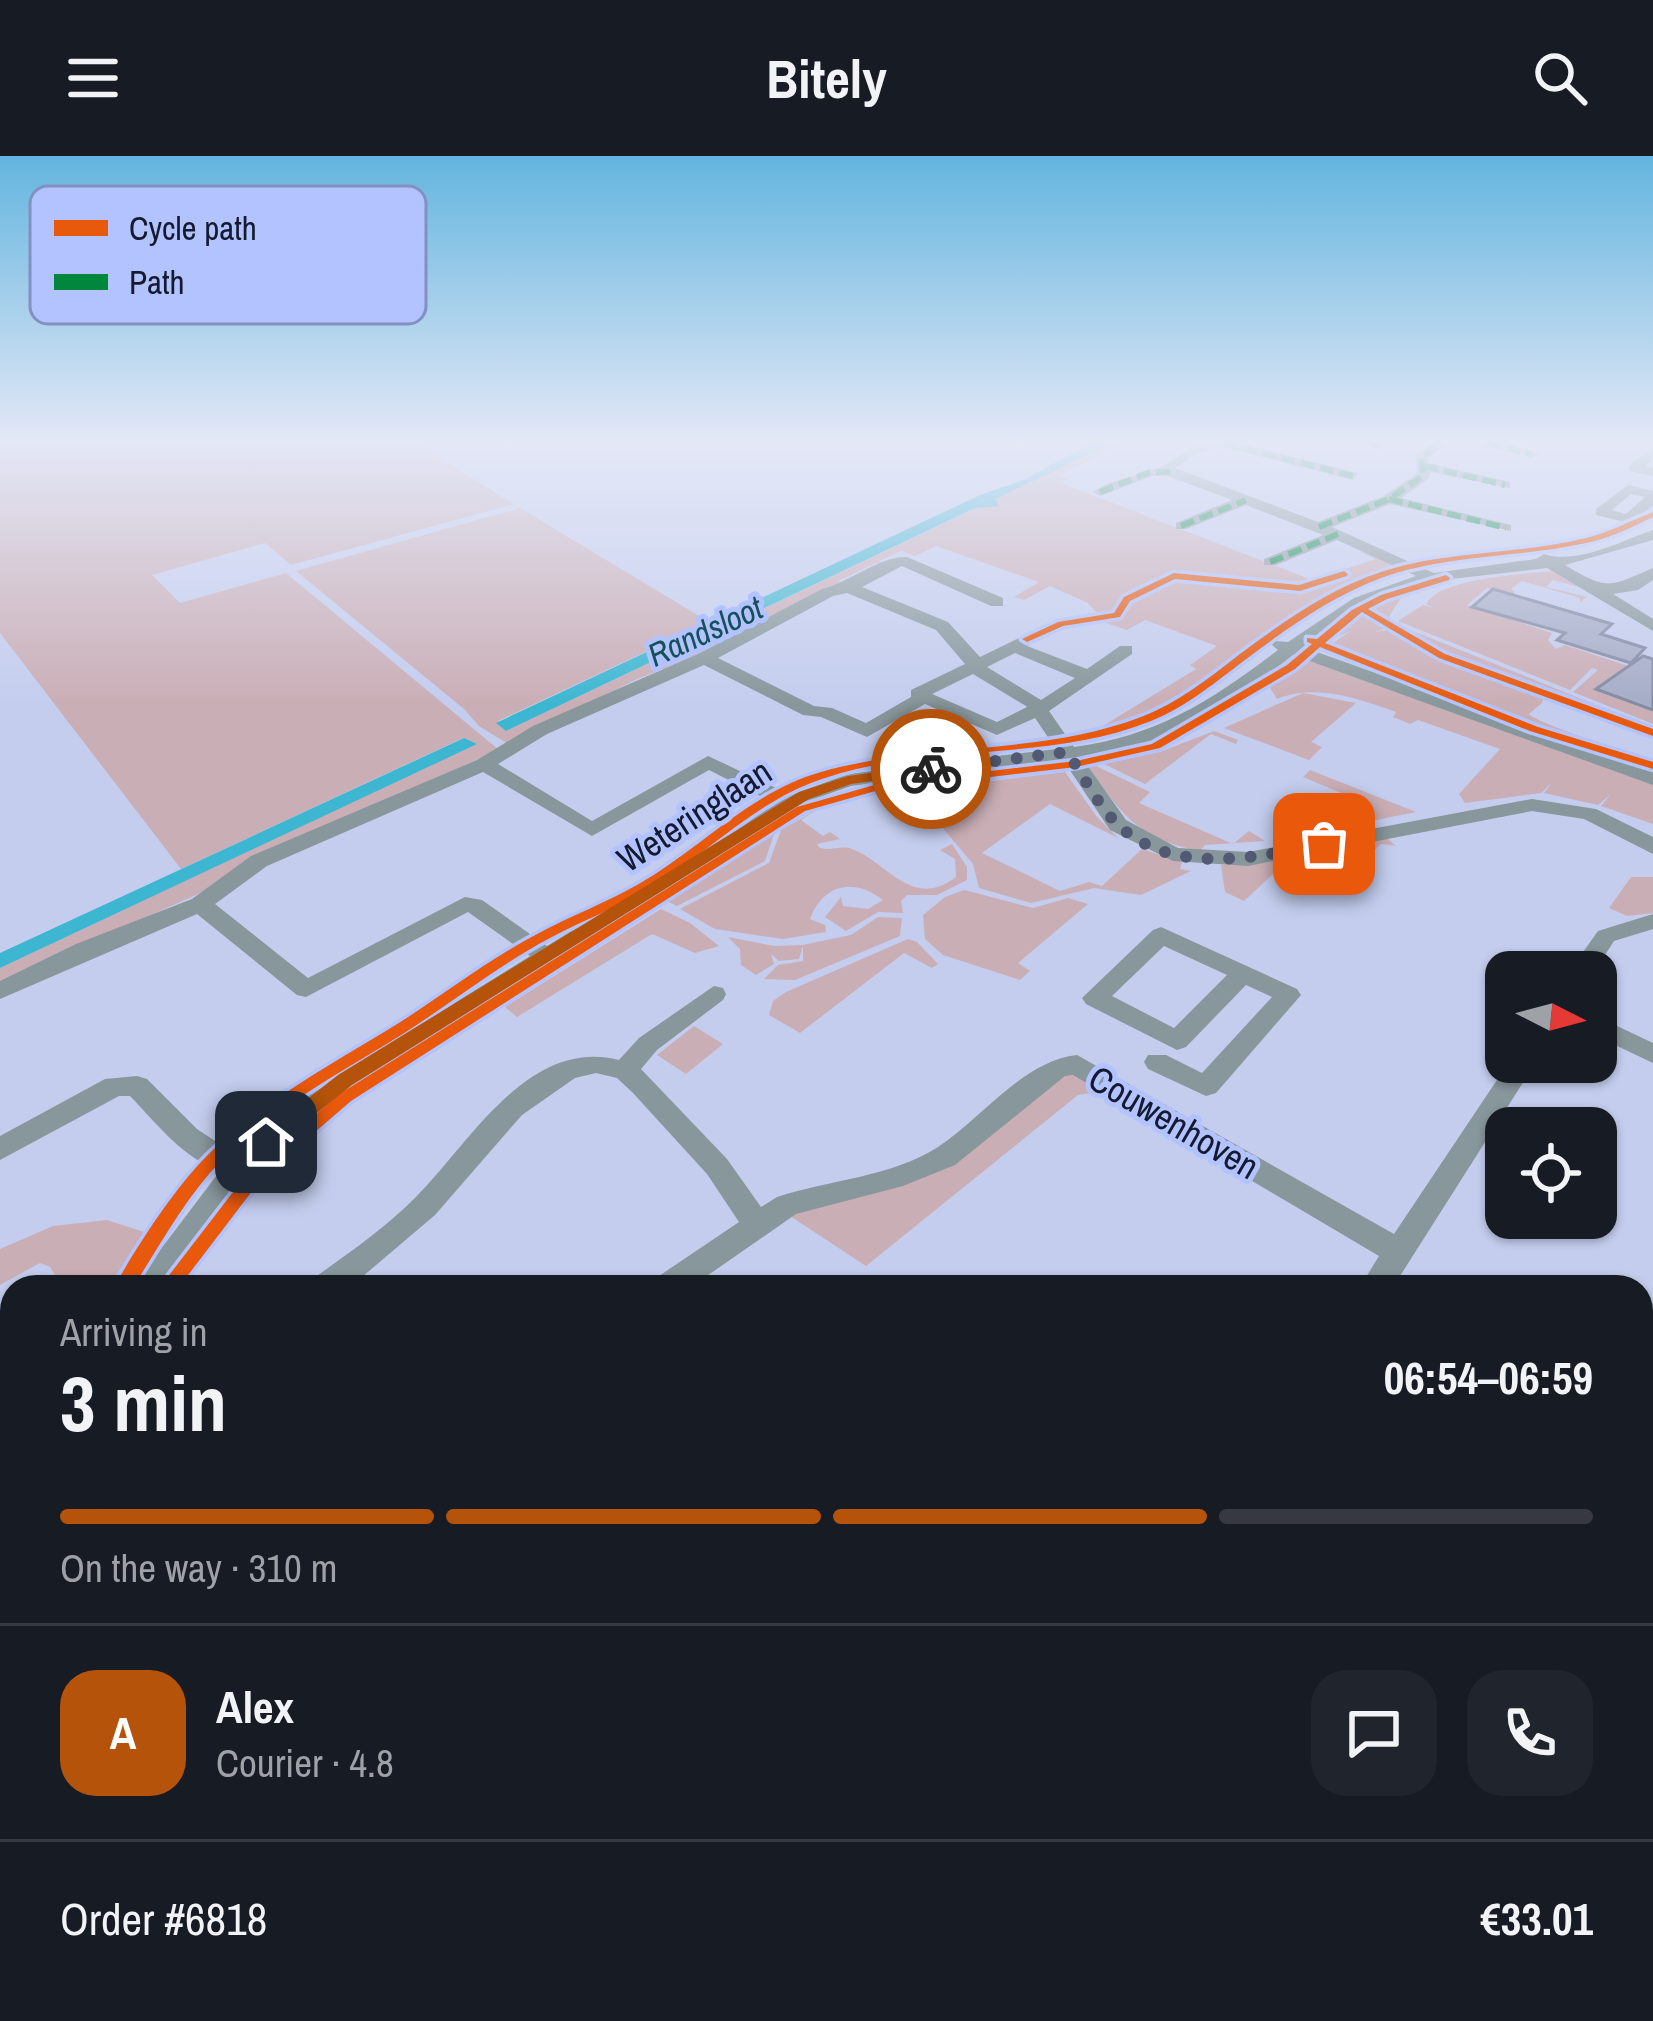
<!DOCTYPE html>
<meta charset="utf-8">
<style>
body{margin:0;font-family:"Archivo Narrow",sans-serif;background:#20242c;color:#f1f3f6;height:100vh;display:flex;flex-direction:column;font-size:45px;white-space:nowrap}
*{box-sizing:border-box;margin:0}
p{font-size:39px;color:#9ea1a6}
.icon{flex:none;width:66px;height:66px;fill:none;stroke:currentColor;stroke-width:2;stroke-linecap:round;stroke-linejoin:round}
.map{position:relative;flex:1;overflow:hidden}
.side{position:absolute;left:0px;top:1119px;width:1653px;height:747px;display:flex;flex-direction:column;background:#171b24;border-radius:36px 36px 0 0;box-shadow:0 3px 9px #0004}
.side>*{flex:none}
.needle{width:78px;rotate:96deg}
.tools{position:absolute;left:1485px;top:795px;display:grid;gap:24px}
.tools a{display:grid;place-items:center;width:132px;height:132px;border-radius:24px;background:#171b24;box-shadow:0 3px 9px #0004;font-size:60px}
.pin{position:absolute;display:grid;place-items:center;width:102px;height:102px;color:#fff;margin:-51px;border-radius:24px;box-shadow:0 6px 18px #0006}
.courier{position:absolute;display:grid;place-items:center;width:120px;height:120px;margin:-60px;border:9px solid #b45309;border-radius:50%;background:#fff;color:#222;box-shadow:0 3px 15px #0007}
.headline em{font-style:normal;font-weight:800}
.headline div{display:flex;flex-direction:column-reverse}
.headline{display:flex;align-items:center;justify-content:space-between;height:204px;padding:0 60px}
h1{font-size:78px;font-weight:800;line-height:90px}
.bar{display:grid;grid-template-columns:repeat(4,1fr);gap:18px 12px;align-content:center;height:144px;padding:0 60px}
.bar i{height:15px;border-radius:9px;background:#363941}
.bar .selected{background:#b45309}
.bar p{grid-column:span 4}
.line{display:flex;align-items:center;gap:30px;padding:0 60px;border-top:3px solid #363941}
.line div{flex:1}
.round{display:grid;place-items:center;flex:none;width:126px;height:126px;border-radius:36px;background:#20242c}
header{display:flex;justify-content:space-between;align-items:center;height:156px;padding:0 60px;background:#171b24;font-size:54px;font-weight:800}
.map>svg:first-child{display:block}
.green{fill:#caaeb6}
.water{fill:#3db7d1}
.building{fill:#a6adc7;stroke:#838aa3;stroke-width:3}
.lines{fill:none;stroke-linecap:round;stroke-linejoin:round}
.minor{fill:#88979c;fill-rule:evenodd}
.quiet{stroke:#00873e;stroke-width:6;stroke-dasharray:14 6;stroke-linecap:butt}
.cycleway-casing{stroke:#b2c3ff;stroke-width:7}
.cycleway{fill:#e8590c;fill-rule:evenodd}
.route{fill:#b45309}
.done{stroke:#525972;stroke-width:12;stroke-dasharray:0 21.6}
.labels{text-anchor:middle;stroke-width:10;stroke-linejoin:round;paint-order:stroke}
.far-water-label{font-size:33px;font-style:italic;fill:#16505a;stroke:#b2c3ff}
.street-label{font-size:36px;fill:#141a2f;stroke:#b2c3ff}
.key{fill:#b2c3ff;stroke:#8390c1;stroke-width:3}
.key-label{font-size:33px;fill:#141a2f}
</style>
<header><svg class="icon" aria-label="menu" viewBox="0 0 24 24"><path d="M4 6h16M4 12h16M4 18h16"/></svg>Bitely<svg class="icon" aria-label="search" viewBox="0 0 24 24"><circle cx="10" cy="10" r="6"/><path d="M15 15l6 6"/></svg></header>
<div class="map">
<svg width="1653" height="1865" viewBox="0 0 1653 1865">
<rect width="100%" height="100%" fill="#c4cdee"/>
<!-- green -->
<g class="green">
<path d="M 0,287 L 414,287 L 514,348 L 291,409 L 265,387 L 152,419 L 180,447 L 286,417 L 499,594 L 332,668 L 198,738 L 0,826 L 0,812 L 475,588 L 463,582 L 181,713 L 0,477 Z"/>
<path d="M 1113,287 L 1123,287 L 1060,319 L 1067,323 L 1061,327 L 1312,424 L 1376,403 L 1360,396 L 1366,393 L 1404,412 C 1311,420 1213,543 1111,574 L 1103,570 L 1196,513 L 1190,509 L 1217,490 L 1145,464 L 1127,474 L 1106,467 L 1088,447 L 1050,430 L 1024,444 L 1014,441 L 1039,426 L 936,390 L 915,400 L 901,395 L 879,405 L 883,409 L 876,407 L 838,425 L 842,429 L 820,435 L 682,506 L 637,523 L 508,588 L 479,570 L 464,553 L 296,415 L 520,352 L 709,466 L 498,565 L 506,575 Z"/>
<path d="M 1552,415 L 1579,431 L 1553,424 L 1546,431 L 1587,441 L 1580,446 L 1580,442 L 1522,425 L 1511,433 L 1515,436 L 1512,439 L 1487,432 L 1467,449 L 1552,477 L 1548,484 L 1556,493 L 1565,489 L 1628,510 L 1597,533 L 1653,554 L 1653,568 L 1573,536 L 1598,514 L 1592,512 L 1570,534 L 1398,465 L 1423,449 L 1434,452 L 1426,448 C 1440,422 1523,418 1552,415 Z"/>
<path d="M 1404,437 L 1389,461 L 1370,452 L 1364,456 L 1386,472 L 1375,476 L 1388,474 L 1514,531 L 1545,537 L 1542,547 L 1529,558 C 1540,569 1631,597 1653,603 L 1653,608 L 1531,569 L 1330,489 L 1352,474 L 1327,486 C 1342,461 1376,441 1404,437 Z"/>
<path d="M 1398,469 L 1594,548 L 1595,550 L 1516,528 L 1392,472 Z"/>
<path d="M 1310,505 L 1653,628 L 1653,668 L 1601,650 L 1610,639 L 1598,649 L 1544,637 L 1552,627 L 1541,637 L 1465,647 L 1459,638 L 1500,593 L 1418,564 L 1410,568 L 1393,561 L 1396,556 C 1359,543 1316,527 1277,543 L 1269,530 Z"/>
<path d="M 1303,537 L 1356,547 L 1311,586 L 1322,591 L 1309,604 L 1224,572 Z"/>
<path d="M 1214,575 L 1238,584 L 1236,588 L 1211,578 L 1145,628 L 1104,608 L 1160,596 Z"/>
<path d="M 1096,610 L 1150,636 L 1139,647 L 1233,688 L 1249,675 L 1265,685 L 1205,689 L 1200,695 C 1139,683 1122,659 1088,611 Z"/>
<path d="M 1310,614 L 1416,656 L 1291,681 L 1286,673 L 1305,655 L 1317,658 L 1326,650 L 1318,645 L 1329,648 L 1341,637 L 1303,621 Z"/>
<path d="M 1065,616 L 1097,661 L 1118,682 L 1050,648 L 982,697 L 1060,735 L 1089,726 L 1102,730 L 1142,693 L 1182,706 L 1180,713 L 1191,715 L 1141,739 L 1094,732 L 1031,747 L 979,732 L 973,708 L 930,657 L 925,633 Z"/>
<path d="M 820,652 L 801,664 L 823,680 L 830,676 L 840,683 L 817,688 L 820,692 C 830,695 839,690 849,692 C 885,702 910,756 956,721 L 955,703 L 940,694 L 952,688 L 967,711 L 967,724 L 937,739 L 907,739 L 901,745 L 903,757 L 878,756 L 846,775 L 825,761 L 841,741 L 843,750 L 868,753 L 883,744 C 854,721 823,728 810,763 L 825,769 L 826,776 L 783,783 L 715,773 L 680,753 L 769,707 L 781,674 Z"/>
<path d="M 776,672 L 765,705 L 677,750 L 666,745 Z"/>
<path d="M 1387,682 L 1396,690 L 1381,688 L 1366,702 L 1375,708 L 1358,703 L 1349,712 L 1358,719 L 1342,713 L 1332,724 L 1285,701 Z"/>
<path d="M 1281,703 L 1285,707 L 1244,745 L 1225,736 L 1221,709 Z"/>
<path d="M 1631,721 L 1653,721 L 1653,757 L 1627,760 L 1609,752 Z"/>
<path d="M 964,734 L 1033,752 L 1068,742 L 1088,748 L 1018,807 L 1030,815 L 1020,824 L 943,799 L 925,783 L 923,759 L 945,741 Z"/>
<path d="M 661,753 L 690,767 L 719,790 L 695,797 L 652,778 L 517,861 L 505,851 Z"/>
<path d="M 878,761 L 902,762 L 900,780 L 795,824 L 764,823 L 778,809 L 803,805 L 803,790 L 799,803 L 779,805 L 771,798 L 774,808 L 756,819 L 741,809 L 740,793 L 728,781 L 774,790 L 802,789 L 851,779 Z"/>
<path d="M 908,783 L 917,786 L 938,808 L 932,812 L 904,797 L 800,877 L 769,859 L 773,845 L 786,836 Z"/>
<path d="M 694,870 L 723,888 L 686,918 L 657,899 Z"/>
<path d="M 1069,915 L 1112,934 L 1078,939 L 866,1110 L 787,1058 L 880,1033 Z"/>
<path d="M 107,1064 L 147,1077 L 107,1131 L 63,1131 L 50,1111 L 40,1107 L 0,1129 L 0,1093 L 53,1070 Z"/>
</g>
<!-- water -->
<g class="water">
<path d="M 1091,287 L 1113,287 L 995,343 L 999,350 L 975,352 L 506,575 L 496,567 L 980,339 L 1024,324 Z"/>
<path d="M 464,582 L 477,588 L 0,812 L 0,797 Z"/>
</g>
<!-- building -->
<g class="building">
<path d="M 1493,433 L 1612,468 L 1601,478 L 1645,492 L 1631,507 L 1557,484 L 1565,477 L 1472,451 Z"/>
<path d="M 1643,500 L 1653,503 L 1653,554 L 1596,533 Z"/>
</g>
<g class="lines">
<!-- minor -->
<g class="minor">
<path d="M 1202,287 L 1240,287 L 1358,317 L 1353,324 L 1219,290 L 1194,299 L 1175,312 L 1318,366 L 1384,340 L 1417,318 L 1416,298 L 1434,287 L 1449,287 L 1428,302 L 1429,307 L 1510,326 L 1510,332 L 1430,316 L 1429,322 L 1401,342 L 1511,369 L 1511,375 L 1390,348 L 1332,371 L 1434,417 L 1536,403 L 1544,398 C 1577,409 1621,385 1653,374 L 1653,384 L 1565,409 C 1608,435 1609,431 1653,412 L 1653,424 L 1638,434 L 1613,438 L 1653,463 L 1653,475 L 1547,412 L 1451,423 L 1390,438 L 1344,462 L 1303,491 L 1653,616 L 1653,629 L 1293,499 C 1228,551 1166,592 1082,602 L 1126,664 L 1178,692 L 1248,696 L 1532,643 L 1596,653 L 1653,681 L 1653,698 L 1584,663 L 1532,655 L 1248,710 L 1173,705 L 1110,674 L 1063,604 L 851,630 L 811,644 L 302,968 L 250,1019 L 166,1131 L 132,1131 L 220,1015 C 183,1002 157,968 130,940 L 119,940 L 0,1004 L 0,980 L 105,923 L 137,920 L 147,923 L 197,973 L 235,998 L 282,954 L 530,800 L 468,756 L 306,841 L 297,839 L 197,758 L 0,843 L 0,825 L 76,788 L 192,743 L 251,700 L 477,604 L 533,570 L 698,498 L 822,433 C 850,426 880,400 907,401 L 1003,442 L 1003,450 L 991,450 L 902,410 L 862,431 L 948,466 L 980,501 L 1027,478 L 1036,483 L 1027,490 L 1087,513 L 1120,490 L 1132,490 L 1132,498 L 1049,555 L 1074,591 C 1156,581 1214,543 1278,494 L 1272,489 L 1275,485 L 1288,486 L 1354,442 L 1416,420 L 1337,384 L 1276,409 L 1264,409 L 1264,403 L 1323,379 L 1246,349 L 1186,373 L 1176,373 L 1176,367 L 1232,344 L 1168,320 L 1152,320 L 1100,340 L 1093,336 C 1113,323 1137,320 1159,312 C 1171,307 1186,293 1202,287 ZM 847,437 L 936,474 L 965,508 L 911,534 L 911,541 L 866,567 L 832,552 L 814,550 L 718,502 L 833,440 ZM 1015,497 L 1075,522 L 1041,544 L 987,511 ZM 704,509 L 803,559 L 821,561 L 867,581 L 925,548 L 997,579 L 1035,562 L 1056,593 L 848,618 L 791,639 L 708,600 L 592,665 L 498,608 L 547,578 ZM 973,518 L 1026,550 L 1027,551 L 997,566 L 932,538 ZM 709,614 L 776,648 L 547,790 L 482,744 L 465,741 L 308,822 L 215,748 L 267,710 L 483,616 L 592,680 Z"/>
<path d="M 1365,287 L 1383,287 L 1385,289 L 1378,293 Z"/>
<path d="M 1481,287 L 1504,287 L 1539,298 L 1532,302 Z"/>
<path d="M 1653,292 L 1653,303 L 1645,310 L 1653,312 L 1653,320 L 1629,315 L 1629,309 Z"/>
<path d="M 1628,329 L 1653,335 L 1653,350 L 1629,367 L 1596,359 L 1596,353 ZM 1631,338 L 1645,341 L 1626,358 L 1612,354 Z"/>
<path d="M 1653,758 L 1653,773 L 1614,785 L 1594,816 L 1569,816 L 1598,775 Z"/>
<path d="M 1161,771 L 1297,833 L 1301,839 L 1216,937 L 1206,940 L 1148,913 L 1144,906 L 1148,899 L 1166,899 L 1202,917 L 1272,841 L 1246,829 L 1186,891 L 1177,894 L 1086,848 L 1082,842 L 1153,774 ZM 1164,790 L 1227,819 L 1174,872 L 1112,840 Z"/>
<path d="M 714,830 L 723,832 L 726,838 L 723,844 L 657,894 L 641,913 L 727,1003 L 761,1051 L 777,1041 C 828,1024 892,1021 938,991 C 982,962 1023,905 1077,899 L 1394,1078 L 1509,906 L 1536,906 L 1393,1131 L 1360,1131 L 1379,1100 L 1073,919 L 1065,920 L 955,1009 L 903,1030 L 796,1058 L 691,1131 L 651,1131 L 656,1122 L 739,1066 L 707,1018 L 633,937 L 617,922 L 596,917 L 575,922 L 522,959 L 435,1059 L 362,1121 L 349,1131 L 309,1131 L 314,1122 C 349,1097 385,1072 416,1041 C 470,987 528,881 619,904 L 639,882 Z"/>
<path d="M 1596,860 L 1653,887 L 1653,907 L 1596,880 Z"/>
<path d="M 12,1305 L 12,1350 L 0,1355 L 0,1310 Z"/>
<path d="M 1653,1406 L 1653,1468 L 1641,1473 L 1641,1411 Z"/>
<path d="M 12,1619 L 12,1669 L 0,1674 L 0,1624 Z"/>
<path d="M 0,1798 L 12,1803 L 12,1854 L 35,1854 L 30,1865 L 0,1865 Z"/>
<path d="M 841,1854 L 891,1854 L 887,1865 L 837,1865 Z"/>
<path d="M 1447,1854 L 1494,1854 L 1490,1865 L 1443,1865 Z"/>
</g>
<!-- quiet -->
<g class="quiet">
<path d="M 1223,287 L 1353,320"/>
<path d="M 1371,287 L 1378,289"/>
<path d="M 1487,287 L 1532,298"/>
<path d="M 1424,310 L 1505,329"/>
<path d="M 1100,336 L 1150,316 L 1170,316"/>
<path d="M 1389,343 L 1506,372"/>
<path d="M 1181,370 L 1246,344"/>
<path d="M 1319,371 L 1389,343 L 1424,319 L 1421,301 L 1443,287"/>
<path d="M 1270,406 L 1338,378"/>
</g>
<defs>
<g id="cycleway">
<path d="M 1653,356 L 1653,361 C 1631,372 1610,382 1586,387 C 1518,402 1447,398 1381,422 C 1333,440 1290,470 1249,501 C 1218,524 1188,550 1151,565 C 1046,607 928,586 822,623 C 755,645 707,699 647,734 C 616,752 582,765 550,782 C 499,809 454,845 406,876 C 342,916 274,951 221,1005 C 185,1042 161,1088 133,1131 L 114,1131 C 139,1087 178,1026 215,992 C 270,940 338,905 402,865 C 447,836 491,802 539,777 C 571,760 605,747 637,729 C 699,694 750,636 821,616 C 925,586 1039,600 1141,561 C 1178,547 1209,522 1240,498 C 1283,466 1329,433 1381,416 C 1447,394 1518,399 1586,382 C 1610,376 1630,365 1653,356 Z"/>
<path d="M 1344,415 L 1348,418 L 1347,420 L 1300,435 L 1175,423 L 1130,445 L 1120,461 L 1063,470 L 1027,486 L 1022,483 L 1058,466 L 1114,457 L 1124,441 L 1174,417 L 1299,429 Z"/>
<path d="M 1446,419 L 1450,422 L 1449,424 L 1387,443 L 1368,453 L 1445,498 L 1653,573 L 1653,580 L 1439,502 L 1362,456 L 1325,487 L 1538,571 L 1653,606 L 1653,613 L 1530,575 L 1320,491 L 1295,513 L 1160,592 L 1076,611 L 879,634 L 805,655 L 351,945 L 262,1022 L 179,1131 L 160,1131 L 250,1014 L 341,937 L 797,651 L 878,628 L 1076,605 L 1152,588 L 1287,509 L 1312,488 L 1307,486 L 1307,482 L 1317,483 L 1352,454 L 1381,439 Z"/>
</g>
</defs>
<!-- cycleway casing -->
<use href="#cycleway" class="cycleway-casing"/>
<!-- cycleway -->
<use href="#cycleway" class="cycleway"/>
</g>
<!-- sky -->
<linearGradient id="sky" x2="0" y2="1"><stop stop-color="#63b5df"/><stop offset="0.52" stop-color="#e4e8f7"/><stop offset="1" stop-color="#e4e8f7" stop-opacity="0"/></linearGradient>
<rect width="1653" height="548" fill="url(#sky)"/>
<!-- route -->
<path class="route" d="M 931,609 L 936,616 L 851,628 L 809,643 L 352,929 L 273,992 L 259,992 L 259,981 L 338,919 L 799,636 L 848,620 Z"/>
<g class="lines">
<!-- done -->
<path class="done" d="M 931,613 L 1067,596 C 1081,616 1093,640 1109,659 C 1162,723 1255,702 1324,688"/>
</g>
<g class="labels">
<!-- far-water labels -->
<g class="far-water-label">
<text transform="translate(705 475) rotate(-25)" y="12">Randsloot</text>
</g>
<!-- street labels -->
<g class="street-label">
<text transform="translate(694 659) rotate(-33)" y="13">Weteringlaan</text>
<text transform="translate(1174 966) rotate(30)" y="13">Couwenhoven</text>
</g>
</g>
<!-- legend -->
<rect x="30" y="30" width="396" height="138" rx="18" class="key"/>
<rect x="54" y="64" width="54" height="16" fill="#e8590c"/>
<rect x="54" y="118" width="54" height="16" fill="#00873e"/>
<g class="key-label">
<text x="129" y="84">Cycle path</text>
<text x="129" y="138">Path</text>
</g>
</svg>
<div class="tools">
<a><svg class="needle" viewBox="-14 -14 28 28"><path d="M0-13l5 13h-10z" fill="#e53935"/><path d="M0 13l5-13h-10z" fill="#9ea1a6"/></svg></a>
<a><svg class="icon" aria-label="locate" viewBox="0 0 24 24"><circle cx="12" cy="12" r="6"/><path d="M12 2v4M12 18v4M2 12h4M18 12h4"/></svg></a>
</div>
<div class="pin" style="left:1324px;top:688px;background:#ea580c"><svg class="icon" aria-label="bag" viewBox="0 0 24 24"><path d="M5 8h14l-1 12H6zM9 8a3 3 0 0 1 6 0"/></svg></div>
<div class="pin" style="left:266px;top:986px;background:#1f2937"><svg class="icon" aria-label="home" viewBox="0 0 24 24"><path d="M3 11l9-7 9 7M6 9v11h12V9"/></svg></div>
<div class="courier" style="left:931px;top:613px"><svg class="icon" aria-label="bike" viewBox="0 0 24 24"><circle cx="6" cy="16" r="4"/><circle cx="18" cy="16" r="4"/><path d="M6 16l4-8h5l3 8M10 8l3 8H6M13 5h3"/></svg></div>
<section class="side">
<div class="headline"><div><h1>3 min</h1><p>Arriving in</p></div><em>06:54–06:59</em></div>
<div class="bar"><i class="selected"></i><i class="selected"></i><i class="selected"></i><i></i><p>On the way · 310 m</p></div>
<div class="line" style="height:216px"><b class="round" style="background:#b45309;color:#fff">A</b><div><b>Alex</b><p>Courier · 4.8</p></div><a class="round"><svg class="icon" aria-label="chat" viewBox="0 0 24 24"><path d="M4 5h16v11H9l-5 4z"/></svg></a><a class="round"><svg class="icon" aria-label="phone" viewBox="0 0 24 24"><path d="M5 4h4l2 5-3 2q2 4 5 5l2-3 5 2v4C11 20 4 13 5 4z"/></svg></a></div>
<div class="line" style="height:156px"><div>Order #6818</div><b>€33.01</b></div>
</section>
</div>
